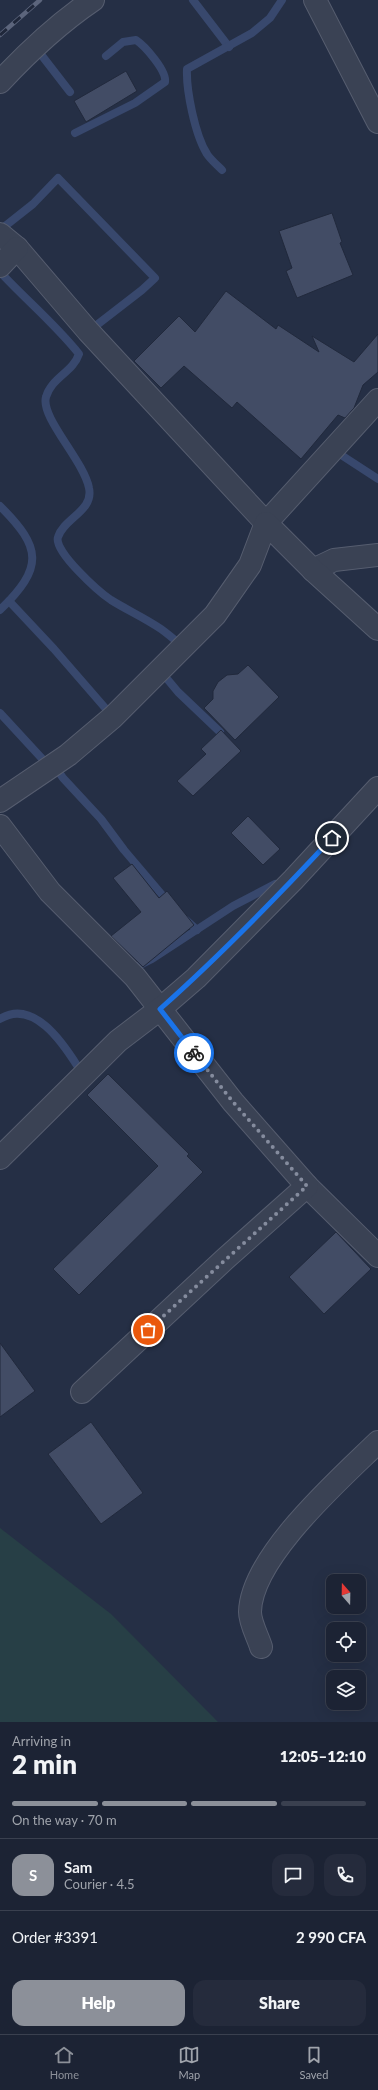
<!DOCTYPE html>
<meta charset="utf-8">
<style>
body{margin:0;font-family:Lato,sans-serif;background:#252b3c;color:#f1f3f6;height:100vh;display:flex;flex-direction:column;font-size:15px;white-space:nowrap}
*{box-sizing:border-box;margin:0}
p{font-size:13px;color:#a0a4ac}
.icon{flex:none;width:22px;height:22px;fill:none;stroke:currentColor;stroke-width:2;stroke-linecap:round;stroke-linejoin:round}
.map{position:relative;height:1722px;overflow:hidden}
.panel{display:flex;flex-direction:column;background:#1c2334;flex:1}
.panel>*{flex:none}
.needle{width:26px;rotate:340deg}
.controls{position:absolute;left:326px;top:1574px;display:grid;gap:8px}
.controls a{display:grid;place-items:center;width:40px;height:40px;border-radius:8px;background:#1c2334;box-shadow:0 4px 16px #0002,0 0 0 1px #3a404f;font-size:20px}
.pin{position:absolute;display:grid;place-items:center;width:34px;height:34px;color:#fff;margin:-17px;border:2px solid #fff;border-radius:50%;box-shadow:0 1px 4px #0007}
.courier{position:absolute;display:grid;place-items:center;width:40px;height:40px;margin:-20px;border:3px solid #1a73e8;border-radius:50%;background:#fff;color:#222;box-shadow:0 1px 5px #0007}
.summary em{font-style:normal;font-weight:800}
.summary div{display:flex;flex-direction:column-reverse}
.summary{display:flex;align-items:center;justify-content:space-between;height:68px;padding:0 12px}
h1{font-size:26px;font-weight:800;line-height:30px}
.bar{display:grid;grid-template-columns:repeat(4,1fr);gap:6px 4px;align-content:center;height:48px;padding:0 12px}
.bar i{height:5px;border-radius:3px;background:#3a404f}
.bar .active{background:#8c9099}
.bar p{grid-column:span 4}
.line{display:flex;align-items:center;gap:10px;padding:0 12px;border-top:1px solid #3a404f}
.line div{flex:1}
.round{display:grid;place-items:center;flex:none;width:42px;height:42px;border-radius:12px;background:#252b3c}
.cta{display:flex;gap:8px;margin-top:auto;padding:8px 12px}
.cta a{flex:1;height:46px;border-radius:12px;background:#8c9099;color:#fff;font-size:16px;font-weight:800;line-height:46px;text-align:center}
.cta a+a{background:#252b3c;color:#f1f3f6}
.dock{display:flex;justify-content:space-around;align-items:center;height:56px;border-top:1px solid #3a404f;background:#1c2334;font-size:11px;color:#a0a4ac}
.dock a{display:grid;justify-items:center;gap:2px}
.dock .active{color:#8c9099}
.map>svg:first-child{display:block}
.green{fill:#273f46}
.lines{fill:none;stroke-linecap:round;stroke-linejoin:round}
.stream{stroke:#38486d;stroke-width:8}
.building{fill:#424c65;stroke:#21293c}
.minor-casing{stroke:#565d6f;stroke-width:24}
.minor{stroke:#3a4254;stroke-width:22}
.rail-casing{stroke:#5c657c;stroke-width:4.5}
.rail{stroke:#1f273a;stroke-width:3;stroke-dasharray:9;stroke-linecap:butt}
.done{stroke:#858c9e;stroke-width:4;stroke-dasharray:0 7.2}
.route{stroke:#1a73e8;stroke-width:5}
</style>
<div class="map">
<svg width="378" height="1722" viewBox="0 0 378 1722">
<rect width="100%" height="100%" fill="#252f45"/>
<!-- green -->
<path class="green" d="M 0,1528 L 111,1614 L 218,1722 L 0,1722 Z"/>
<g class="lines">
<!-- stream -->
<g class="stream">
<path d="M 193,0 L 229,47"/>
<path d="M 36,48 L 70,92"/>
<path d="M 75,133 L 135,103 L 165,82 C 167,71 145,46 136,40 L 123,42 L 106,56"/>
<path d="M 222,170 C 217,165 210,159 207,154 C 195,135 186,90 187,69 L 252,33 L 270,18 L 282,0"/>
<path d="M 0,230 L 33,204 L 58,178 L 155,278 L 142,290 L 89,331"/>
<path d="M 0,272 C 26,300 55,324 79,354 C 73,372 51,378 46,397 C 40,417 84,461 89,488 C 94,511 64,518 58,537 C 53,551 99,592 111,600 C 127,610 145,618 161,629 C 168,634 175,640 182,646"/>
<path d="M 335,451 L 378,479"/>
<path d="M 0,506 C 42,548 44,567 0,610"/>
<path d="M 9,601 L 54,649 L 113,717"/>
<path d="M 168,680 L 178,692 L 220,732"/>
<path d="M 0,713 L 47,764"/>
<path d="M 54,765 L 63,778 L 101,819 L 124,850 L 169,903"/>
<path d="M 186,920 L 197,930"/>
<path d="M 130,970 L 152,959 L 233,906 L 275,884"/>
<path d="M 0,1019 C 33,998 63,1043 78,1067"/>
</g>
</g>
<!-- building -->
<g class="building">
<path d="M 126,71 L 137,91 L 86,122 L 74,101 Z"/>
<path d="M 332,213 L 342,242 L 340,243 L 353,275 L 297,298 L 286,271 L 292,268 L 279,231 Z"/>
<path d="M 226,291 L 276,329 L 278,325 L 319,352 L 312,336 L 354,362 L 378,334 L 378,372 L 363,385 L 354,408 L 345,418 L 338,415 L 301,459 L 237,402 L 232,408 L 184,366 L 161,388 L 134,361 L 179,316 L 195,332 Z"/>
<path d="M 248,665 L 279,697 L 235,740 L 204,708 L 213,699 L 213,691 L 218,682 L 227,675 L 238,674 Z"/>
<path d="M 221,730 L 241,751 L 193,796 L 177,781 L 206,754 L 201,749 Z"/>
<path d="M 248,816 L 280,849 L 263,865 L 231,833 Z"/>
<path d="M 132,864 L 159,898 L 167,891 L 194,925 L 143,967 L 111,936 L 141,912 L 113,878 Z"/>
<path d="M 108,1074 L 189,1154 L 187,1156 L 203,1172 L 79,1295 L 53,1269 L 158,1166 L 87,1095 Z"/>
<path d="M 336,1232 L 371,1269 L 324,1314 L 289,1277 Z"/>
<path d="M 0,1343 L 35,1391 L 0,1417 Z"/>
<path d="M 91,1422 L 143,1493 L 101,1524 L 48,1454 Z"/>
</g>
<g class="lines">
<defs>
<g id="minor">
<path d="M 315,0 L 378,122"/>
<path d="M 0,82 C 28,52 59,23 93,0"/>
<path d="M 0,234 L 17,248 L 88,331 L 266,523 L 378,400"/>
<path d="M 0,266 L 17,248"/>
<path d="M 313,570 L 334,560 L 378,555"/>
<path d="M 0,801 L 68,755 L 113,717 L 215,615 L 250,565 L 266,523 L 313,570 L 378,629"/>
<path d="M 0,826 L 50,892 L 135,977 L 233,1102 L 307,1186 L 378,1256"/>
<path d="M 0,1158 L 118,1041 L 160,1009 L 196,978 L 293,880 L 378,788"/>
<path d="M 82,1392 L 225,1259 L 307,1186"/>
<path d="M 261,1647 C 258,1637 250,1623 250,1612 C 251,1557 340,1479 378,1442"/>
</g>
</defs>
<!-- minor casing -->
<use href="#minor" class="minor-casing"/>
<!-- minor -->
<use href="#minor" class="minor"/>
<defs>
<path id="rail" d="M 0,35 L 40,0"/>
</defs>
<!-- rail casing -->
<use href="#rail" class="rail-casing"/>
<!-- rail -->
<use href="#rail" class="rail"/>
</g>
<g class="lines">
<!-- done -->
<path class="done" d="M 148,1330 L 307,1186 L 233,1102 L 194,1053"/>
<!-- route -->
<path class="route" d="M 194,1053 L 160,1009 C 221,955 277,897 332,838"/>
</g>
</svg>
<div class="controls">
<a><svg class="needle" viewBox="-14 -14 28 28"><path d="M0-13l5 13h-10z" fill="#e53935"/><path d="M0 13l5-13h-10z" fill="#a0a4ac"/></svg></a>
<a><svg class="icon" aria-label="locate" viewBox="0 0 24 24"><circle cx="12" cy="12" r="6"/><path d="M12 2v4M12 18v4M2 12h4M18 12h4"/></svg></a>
<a><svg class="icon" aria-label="layers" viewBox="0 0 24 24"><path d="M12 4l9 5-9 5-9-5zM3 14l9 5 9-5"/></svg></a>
</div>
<div class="pin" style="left:148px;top:1330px;background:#ea580c"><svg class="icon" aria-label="bag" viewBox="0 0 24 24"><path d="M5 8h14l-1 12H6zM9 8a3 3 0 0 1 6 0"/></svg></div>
<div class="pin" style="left:332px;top:838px;background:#1f2937"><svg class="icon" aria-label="home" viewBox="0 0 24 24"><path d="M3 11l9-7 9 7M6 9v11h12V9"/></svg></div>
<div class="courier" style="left:194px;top:1053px"><svg class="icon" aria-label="bike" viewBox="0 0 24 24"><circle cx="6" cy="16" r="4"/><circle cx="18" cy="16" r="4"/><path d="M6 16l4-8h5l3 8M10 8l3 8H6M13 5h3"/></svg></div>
</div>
<section class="panel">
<div class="summary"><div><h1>2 min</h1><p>Arriving in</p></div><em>12:05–12:10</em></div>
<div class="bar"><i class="active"></i><i class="active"></i><i class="active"></i><i></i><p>On the way · 70 m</p></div>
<div class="line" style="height:72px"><b class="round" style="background:#8c9099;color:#fff">S</b><div><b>Sam</b><p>Courier · 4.5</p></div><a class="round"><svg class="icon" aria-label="chat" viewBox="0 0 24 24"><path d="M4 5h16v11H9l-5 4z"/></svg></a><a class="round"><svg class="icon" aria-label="phone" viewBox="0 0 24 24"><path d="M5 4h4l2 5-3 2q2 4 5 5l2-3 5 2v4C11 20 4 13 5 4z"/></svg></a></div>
<div class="line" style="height:52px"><div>Order #3391</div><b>2 990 CFA</b></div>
<div class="cta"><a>Help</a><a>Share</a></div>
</section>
<nav class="dock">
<a class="active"><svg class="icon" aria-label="home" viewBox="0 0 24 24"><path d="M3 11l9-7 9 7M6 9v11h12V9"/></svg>Home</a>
<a><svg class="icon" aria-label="map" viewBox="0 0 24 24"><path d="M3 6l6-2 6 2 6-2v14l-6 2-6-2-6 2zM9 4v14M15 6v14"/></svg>Map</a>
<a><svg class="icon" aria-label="saved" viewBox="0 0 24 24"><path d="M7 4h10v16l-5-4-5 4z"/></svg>Saved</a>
</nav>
